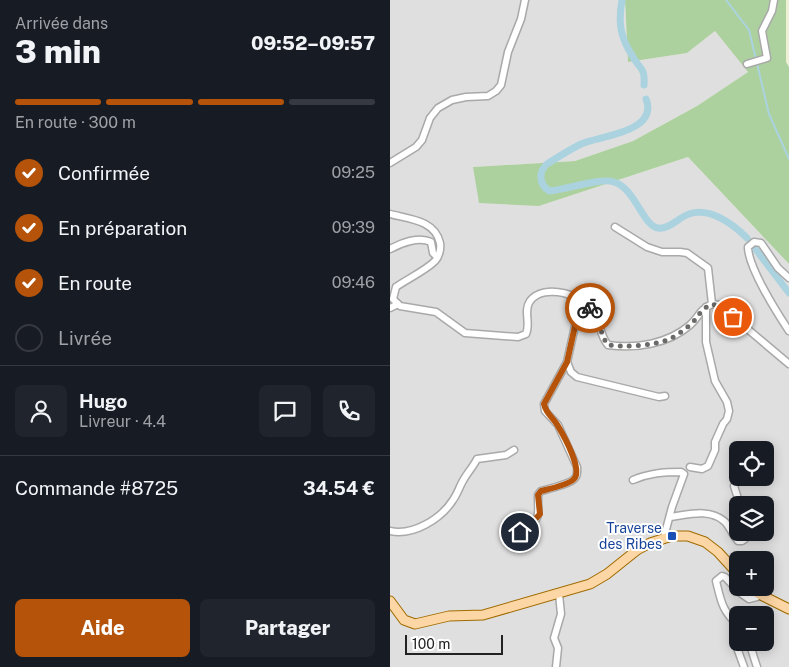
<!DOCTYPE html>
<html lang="fr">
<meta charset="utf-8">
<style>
body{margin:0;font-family:"Public Sans",sans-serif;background:#20242c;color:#f1f3f6;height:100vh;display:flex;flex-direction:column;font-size:19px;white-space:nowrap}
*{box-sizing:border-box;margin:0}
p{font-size:16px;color:#9ea1a6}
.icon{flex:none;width:28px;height:28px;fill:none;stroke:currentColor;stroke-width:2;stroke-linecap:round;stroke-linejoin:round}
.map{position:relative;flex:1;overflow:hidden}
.details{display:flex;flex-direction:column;background:#171b24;width:390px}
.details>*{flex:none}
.buttons{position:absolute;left:339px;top:441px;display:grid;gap:10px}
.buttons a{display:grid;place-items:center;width:45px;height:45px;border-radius:8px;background:#171b24;box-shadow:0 2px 12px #0003;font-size:25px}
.scale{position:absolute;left:15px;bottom:12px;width:98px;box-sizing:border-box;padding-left:5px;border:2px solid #222;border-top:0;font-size:14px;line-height:18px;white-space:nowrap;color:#222;-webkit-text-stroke:4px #fff;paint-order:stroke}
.pin{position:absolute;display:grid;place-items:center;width:42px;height:42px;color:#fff;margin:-21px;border:2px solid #fff;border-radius:50%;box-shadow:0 1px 5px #0007}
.courier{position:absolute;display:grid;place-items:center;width:50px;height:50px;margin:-25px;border:4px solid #b45309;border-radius:50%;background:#fff;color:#222;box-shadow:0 1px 6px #0007}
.overview em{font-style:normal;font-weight:800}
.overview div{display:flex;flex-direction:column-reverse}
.overview{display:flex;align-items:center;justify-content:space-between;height:85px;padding:0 15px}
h1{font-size:32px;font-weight:800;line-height:38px}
.bar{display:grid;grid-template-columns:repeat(4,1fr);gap:8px 5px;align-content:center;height:60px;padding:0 15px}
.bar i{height:6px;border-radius:4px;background:#363941}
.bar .on{background:#b45309}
.bar p{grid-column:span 4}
.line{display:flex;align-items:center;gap:12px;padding:0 15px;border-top:1px solid #363941}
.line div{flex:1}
.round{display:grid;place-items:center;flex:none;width:52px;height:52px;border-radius:8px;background:#20242c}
ol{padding:0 15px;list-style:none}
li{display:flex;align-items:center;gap:15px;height:55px}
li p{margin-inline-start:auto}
li .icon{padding:5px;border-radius:50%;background:#b45309;color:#fff;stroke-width:4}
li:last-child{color:#9ea1a6}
li i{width:28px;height:28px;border:2px solid #363941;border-radius:50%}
.action{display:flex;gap:10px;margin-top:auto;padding:10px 15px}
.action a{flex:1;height:58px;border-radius:8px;background:#b45309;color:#fff;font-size:20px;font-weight:800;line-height:58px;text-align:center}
.action a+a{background:#20242c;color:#f1f3f6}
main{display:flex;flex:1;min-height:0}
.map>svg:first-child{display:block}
.residential{fill:#e0dfdf;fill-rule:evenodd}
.farmland{fill:#eef0d5}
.forest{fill:#add19e}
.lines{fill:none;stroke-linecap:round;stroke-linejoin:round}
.stream{stroke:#aad3df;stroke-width:2}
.canal{stroke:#aad3df;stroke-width:7}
.minor-casing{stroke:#a9a9a9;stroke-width:9}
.major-casing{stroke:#a06b00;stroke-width:11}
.minor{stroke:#fff;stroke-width:6}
.major{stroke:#fcd6a4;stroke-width:9}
.done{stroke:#6b6a68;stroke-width:5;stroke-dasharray:0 9}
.route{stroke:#b45309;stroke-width:6}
.transit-dot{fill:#1a4fb4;stroke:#fff;stroke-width:2}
.labels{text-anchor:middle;stroke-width:4;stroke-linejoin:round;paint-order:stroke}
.transit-label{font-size:14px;fill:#164399;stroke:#fff;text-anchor:end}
</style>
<main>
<section class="details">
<div class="overview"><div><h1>3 min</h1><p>Arrivée dans</p></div><em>09:52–09:57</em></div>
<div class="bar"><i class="on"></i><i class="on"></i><i class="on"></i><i></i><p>En route · 300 m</p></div>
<ol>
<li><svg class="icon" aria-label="check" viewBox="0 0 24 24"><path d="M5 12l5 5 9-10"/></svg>Confirmée<p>09:25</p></li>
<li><svg class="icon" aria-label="check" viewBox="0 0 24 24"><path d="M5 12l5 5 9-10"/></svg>En préparation<p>09:39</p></li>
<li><svg class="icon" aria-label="check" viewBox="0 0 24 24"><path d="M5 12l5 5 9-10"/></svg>En route<p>09:46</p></li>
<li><i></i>Livrée</li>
</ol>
<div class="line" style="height:90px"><a class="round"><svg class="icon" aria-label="person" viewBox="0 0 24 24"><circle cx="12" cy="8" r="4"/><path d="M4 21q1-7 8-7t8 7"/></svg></a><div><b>Hugo</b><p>Livreur · 4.4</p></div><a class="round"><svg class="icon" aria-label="chat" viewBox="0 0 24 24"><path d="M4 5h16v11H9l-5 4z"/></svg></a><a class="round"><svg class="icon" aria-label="phone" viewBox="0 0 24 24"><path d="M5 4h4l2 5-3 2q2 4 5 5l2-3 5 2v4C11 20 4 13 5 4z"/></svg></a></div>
<div class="line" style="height:65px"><div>Commande #8725</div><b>34.54 €</b></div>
<div class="action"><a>Aide</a><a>Partager</a></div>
</section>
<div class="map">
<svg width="399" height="667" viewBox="0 0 399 667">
<rect width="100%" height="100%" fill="#f2efe9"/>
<!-- residential -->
<path class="residential" d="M 0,0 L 235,0 L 238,62 L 297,53 L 325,31 L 358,72 L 307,106 L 243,141 L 185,161 L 83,167 L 149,206 L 298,157 L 399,264 L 399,667 L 0,667 ZM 348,450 L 375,450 L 375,478 L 348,478 ZM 348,505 L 375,505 L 375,532 L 348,532 ZM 348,560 L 375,560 L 375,588 L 348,588 ZM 348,615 L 375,615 L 375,642 L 348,642 Z"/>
<!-- farmland -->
<path class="farmland" d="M 396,0 L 399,0 L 399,67 L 396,62 Z"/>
<!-- forest -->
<path class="forest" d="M 235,0 L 396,0 L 396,62 L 399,67 L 399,264 L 298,157 L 149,206 L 89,203 L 83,167 L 185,161 L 243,141 L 307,106 L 358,72 L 325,31 L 297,53 L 238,62 Z"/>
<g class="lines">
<!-- stream -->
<path class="stream" d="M 336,0 L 359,30 L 379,114 L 399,159"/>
<!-- canal -->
<g class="canal">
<path d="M 232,0 C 228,23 230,37 243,57 C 251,71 255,67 254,85"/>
<path d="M 256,99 C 269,132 210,136 191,144 C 179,150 168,157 157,164 C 148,172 149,184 159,191 C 176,190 210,177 224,182 C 245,188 253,226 268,228 C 279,230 289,217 299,214 C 320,207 343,224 357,238"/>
<path d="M 364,247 L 399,293"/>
</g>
<defs>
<g id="minor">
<path d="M 357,64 L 377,58 L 372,31 L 382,11 L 384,0"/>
<path d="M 0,163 L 26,147 L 32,140 L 40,118 L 48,108 L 62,100 L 76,97 L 98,96 L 106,91 L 111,85 L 118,52 L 131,19 L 135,0"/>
<path d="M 0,214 C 19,219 45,220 50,243 C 51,249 49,257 45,261 C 35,271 17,279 6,287 L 3,299 L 10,306 L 46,312 L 75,333 L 128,337 L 136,334 C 141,323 133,311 140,301 C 154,282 195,295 205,313 C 211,323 209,335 218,345 C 246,349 278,344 300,325 C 310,316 308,311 322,304 L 329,305 L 399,364"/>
<path d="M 225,227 L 257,247 L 272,252 L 290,252 L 297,253 L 318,268 L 322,304"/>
<path d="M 0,249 C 11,243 29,236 41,242 L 43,253 L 47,257"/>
<path d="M 399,278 L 388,268 L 371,243 L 364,242 L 358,247 C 358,267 387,313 399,331"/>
<path d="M 193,301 L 189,308 L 177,362 L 181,372 L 187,377 L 269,397 L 275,396"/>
<path d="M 0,308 L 8,304"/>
<path d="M 300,467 L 312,469 L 318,466 L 325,450 L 325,442 L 333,424 L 337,419 L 339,411 L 337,402 L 325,381 L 316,342 L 316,307"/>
<path d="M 243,480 C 259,473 274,472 291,472 L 294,474 L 282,507 L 274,537"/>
<path d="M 346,483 L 344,486 L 350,505"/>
<path d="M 280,517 C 297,515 319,508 334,521 C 340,526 342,535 348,541 L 352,541 L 355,539 L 355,532"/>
<path d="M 0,531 C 23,536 51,519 63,500 C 68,493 70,485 74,479 C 78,472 83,467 87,459 L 116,455 L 124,450"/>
<path d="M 130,532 C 152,517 148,520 148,495 L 151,491 C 158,489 181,484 185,478 C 188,475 187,470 187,467 L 168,425 L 155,411 L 154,404 L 177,362"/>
<path d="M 348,625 C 332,611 331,601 326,581 L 332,576 L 335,577 L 349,592 L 359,599 L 367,597 L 369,594"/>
<path d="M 359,642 L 367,667"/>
<path d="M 346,645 L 354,667"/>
<path d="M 166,667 L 168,648 L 164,638 L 171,614 L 169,594"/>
</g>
<g id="major">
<path d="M 361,588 L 369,594 L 399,609"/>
<path d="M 0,601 L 14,620 L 25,624 L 59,616 L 93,615 L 200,584 L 217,574 L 247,550 L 260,543 L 282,536 L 298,536 L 315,542 L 328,552 L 348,574"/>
</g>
</defs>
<!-- minor casing -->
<use href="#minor" class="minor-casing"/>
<!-- major casing -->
<use href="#major" class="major-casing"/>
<!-- minor -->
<use href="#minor" class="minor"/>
<!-- major -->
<use href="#major" class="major"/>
</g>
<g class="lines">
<!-- done -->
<path class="done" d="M 200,308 C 211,317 209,334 218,345 C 233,347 262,346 277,340 C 285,337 293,331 300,325 C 310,316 308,311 322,304 L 328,306 L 343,317"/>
<!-- route -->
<path class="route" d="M 130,532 L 141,524 L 150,514 L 148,495 L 151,491 C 159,489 178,485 184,479 C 193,470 174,436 168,426 C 163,417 156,414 154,404 L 177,362 L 189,308 L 193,302 L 200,308"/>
</g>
<!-- markers -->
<rect class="transit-dot" x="277" y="531" width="10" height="10" rx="2.5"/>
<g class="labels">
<!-- transit labels -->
<g class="transit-label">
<text x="272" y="533">Traverse<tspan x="272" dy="16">des Ribes</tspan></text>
</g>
</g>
</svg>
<div class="buttons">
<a><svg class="icon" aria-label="locate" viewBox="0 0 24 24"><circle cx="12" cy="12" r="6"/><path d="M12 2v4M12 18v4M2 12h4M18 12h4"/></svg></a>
<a><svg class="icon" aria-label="layers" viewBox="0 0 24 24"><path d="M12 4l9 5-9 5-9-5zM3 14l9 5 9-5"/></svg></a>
<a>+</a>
<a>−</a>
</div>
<div class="scale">100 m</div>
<div class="pin" style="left:343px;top:317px;background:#ea580c"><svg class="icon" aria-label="bag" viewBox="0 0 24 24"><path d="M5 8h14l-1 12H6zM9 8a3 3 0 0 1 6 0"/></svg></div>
<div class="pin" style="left:130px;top:532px;background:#1f2937"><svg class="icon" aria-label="home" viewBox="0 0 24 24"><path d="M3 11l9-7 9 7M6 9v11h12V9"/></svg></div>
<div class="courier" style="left:200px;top:308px"><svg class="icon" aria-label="bike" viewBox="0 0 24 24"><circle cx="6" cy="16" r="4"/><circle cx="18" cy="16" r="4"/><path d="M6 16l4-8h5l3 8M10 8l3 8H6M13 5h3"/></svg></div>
</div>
</main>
